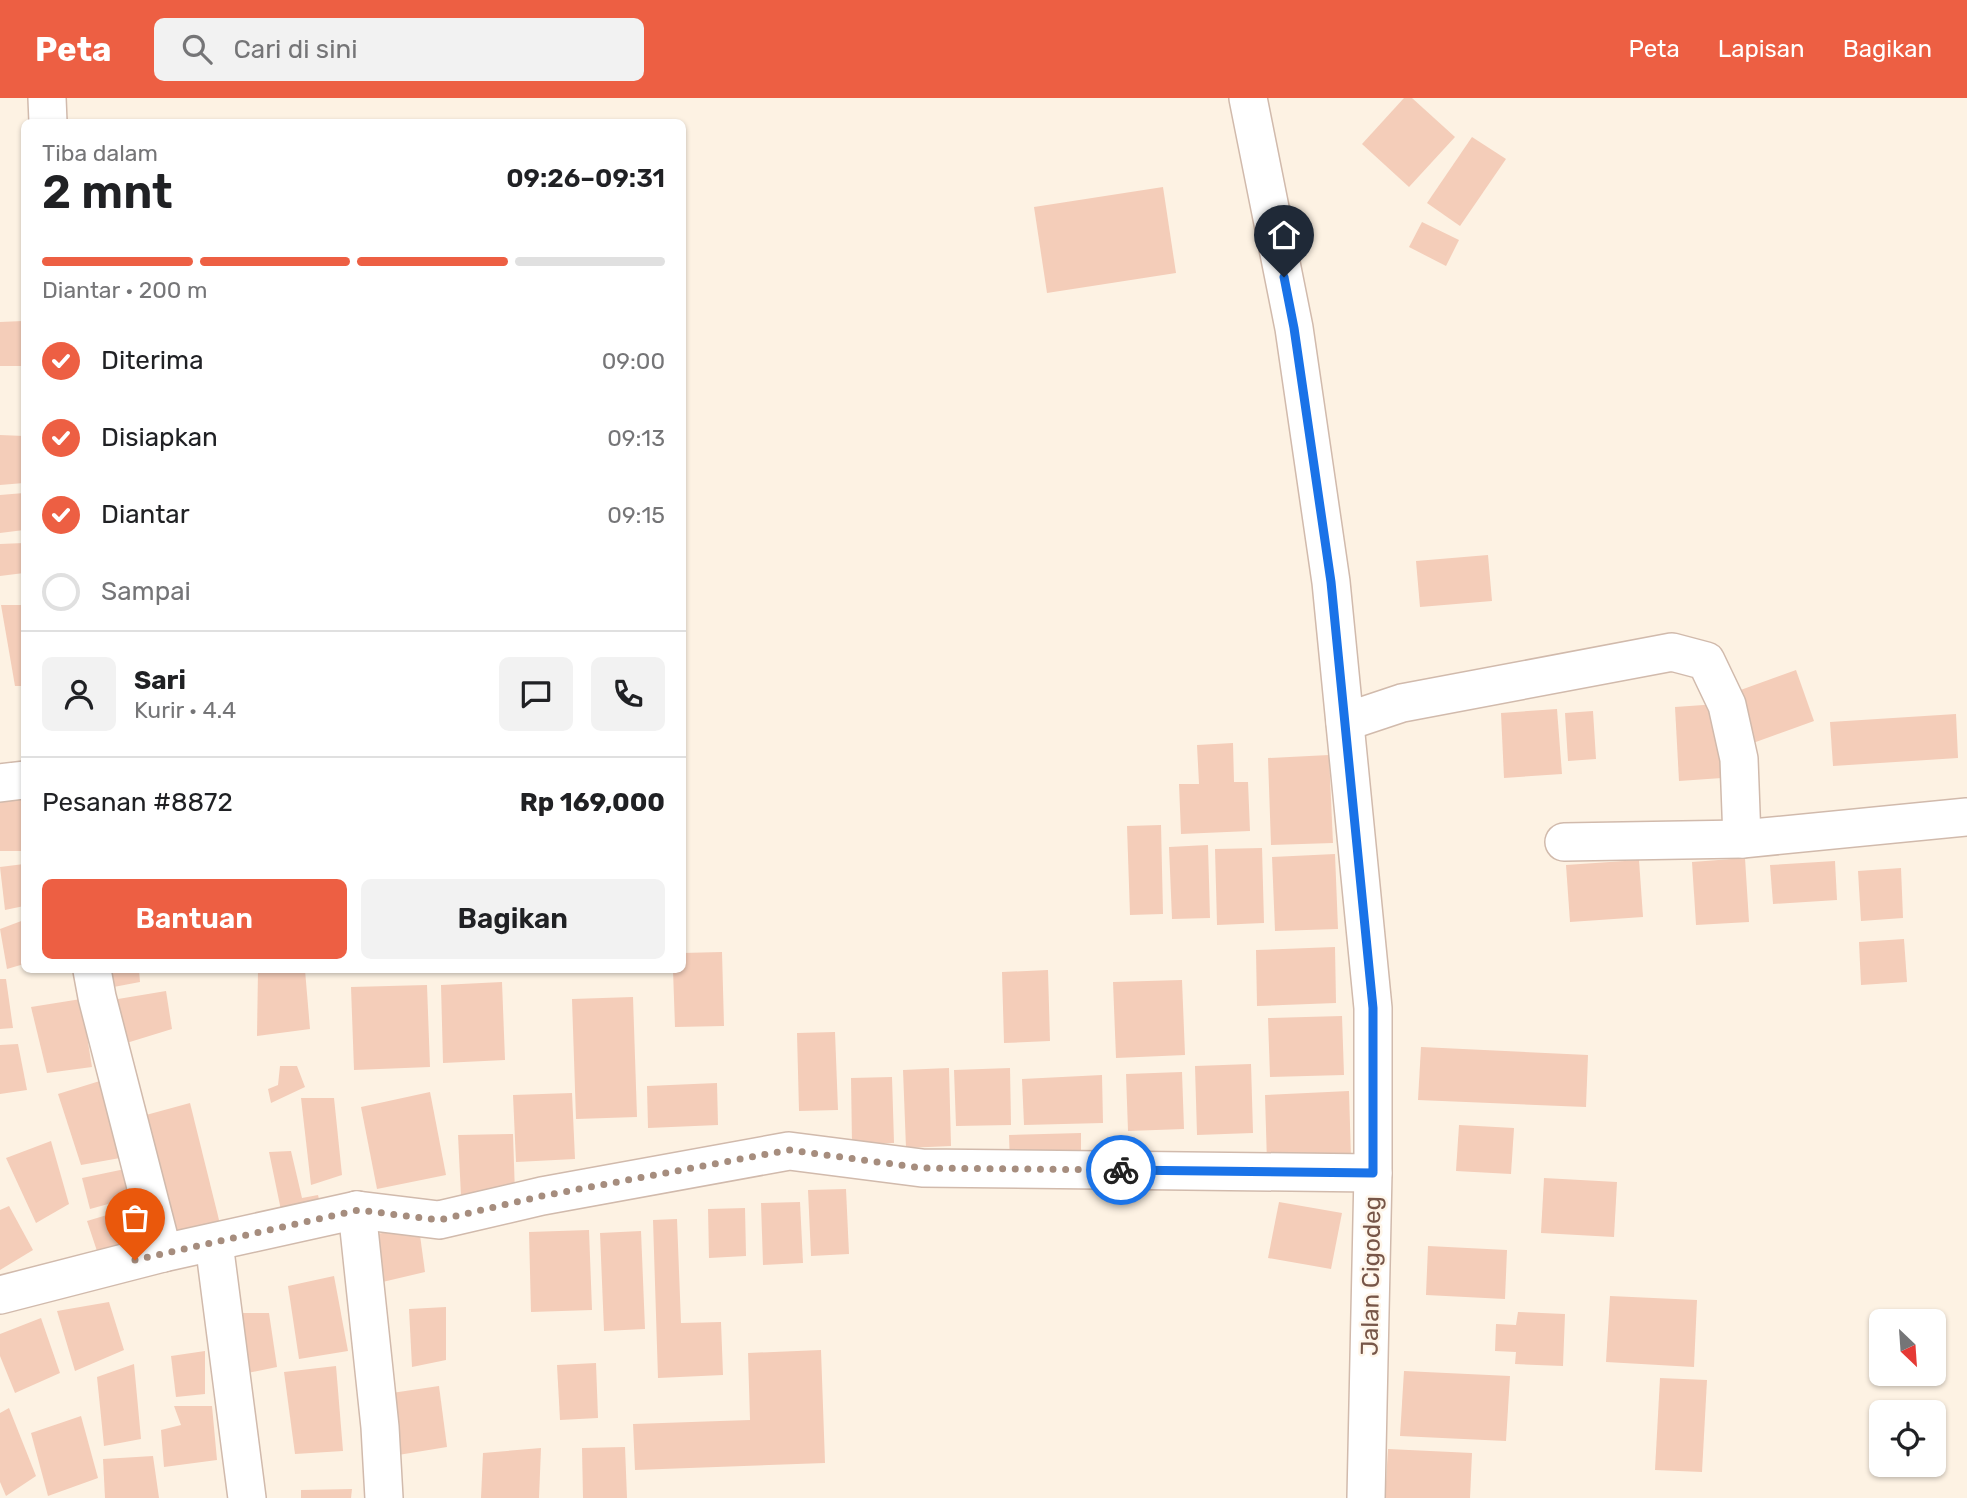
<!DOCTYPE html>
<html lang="id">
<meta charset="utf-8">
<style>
body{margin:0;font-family:Rubik,sans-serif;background:#f2f2f2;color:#202124;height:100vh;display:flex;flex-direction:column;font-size:26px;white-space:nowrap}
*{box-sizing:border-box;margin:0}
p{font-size:23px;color:#757577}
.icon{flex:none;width:38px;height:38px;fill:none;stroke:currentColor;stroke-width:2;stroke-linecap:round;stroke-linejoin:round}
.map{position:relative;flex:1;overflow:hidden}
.sheet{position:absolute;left:21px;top:21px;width:665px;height:854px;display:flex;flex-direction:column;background:#fff;border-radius:10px;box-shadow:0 2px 5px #0004}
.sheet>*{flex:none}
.needle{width:46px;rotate:155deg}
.tools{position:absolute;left:1869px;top:1211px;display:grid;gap:14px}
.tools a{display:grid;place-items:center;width:77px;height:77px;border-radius:10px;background:#fff;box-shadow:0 2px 5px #0004;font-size:35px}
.pin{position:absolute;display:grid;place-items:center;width:60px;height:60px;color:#fff;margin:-72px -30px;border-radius:50% 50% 50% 0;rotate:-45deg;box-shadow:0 0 7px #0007}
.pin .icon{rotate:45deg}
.courier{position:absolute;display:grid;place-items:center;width:70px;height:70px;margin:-35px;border:5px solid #1a73e8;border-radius:50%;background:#fff;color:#222;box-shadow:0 2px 9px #0007}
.headline em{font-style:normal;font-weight:600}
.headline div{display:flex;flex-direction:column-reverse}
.headline{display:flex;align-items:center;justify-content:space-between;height:119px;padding:0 21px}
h1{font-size:46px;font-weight:600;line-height:52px}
.bar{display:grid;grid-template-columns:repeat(4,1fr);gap:10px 7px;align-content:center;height:84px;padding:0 21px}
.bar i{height:9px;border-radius:5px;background:#e0e0e0}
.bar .active{background:#ed5f43}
.bar p{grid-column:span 4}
.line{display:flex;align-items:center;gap:18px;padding:0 21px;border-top:2px solid #e0e0e0}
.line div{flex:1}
.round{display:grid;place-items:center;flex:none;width:74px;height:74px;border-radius:10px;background:#f2f2f2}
ol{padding:0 21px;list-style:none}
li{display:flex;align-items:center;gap:21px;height:77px}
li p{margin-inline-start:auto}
li .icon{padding:7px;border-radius:50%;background:#ed5f43;color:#fff;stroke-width:4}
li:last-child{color:#757577}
li i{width:38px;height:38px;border:4px solid #e0e0e0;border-radius:50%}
.action{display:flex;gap:14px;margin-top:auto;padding:14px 21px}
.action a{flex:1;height:80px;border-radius:10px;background:#ed5f43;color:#fff;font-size:28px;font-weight:600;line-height:80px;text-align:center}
.action a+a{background:#f2f2f2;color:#202124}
header{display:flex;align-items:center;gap:42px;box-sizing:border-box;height:98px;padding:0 35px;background:#ed5f43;color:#fff}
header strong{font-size:33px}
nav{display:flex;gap:38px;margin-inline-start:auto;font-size:24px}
.search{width:490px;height:63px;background:#f2f2f2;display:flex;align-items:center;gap:18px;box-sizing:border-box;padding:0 24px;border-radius:10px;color:#757577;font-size:26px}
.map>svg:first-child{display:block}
.building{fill:#f4cdb9}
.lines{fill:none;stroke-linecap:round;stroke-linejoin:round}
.street-casing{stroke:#d1baac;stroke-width:40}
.street{stroke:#fff;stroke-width:37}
.done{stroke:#a68d7e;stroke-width:7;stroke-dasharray:0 12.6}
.route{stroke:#1a73e8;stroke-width:9}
.labels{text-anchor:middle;stroke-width:5;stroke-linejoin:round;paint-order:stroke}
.street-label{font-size:24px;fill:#775648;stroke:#fff6ea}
</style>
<header>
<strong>Peta</strong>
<div class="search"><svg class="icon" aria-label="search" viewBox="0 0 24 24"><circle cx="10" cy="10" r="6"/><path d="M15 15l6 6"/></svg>Cari di sini</div>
<nav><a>Peta</a><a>Lapisan</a><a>Bagikan</a></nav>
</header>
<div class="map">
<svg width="1967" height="1400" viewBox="0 0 1967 1400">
<rect width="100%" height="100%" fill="#fdf2e3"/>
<!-- building -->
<g class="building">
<path d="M 1404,0 L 1412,0 L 1455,39 L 1409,89 L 1362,46 Z"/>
<path d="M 1472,39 L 1506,61 L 1460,128 L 1427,105 Z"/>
<path d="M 1163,89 L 1176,175 L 1047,195 L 1034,109 Z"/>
<path d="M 1422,124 L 1459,142 L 1446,168 L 1409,149 Z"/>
<path d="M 23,223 L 24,268 L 0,268 L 0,224 Z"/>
<path d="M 0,337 L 24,338 L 24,385 L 0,387 Z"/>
<path d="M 24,395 L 24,432 L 0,435 L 0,397 Z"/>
<path d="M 24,445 L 24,475 L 0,478 L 0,446 Z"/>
<path d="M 1488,457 L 1492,503 L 1420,509 L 1416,463 Z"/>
<path d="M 1,507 L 24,507 L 24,588 L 15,588 Z"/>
<path d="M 1796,572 L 1814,623 L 1753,645 L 1735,594 Z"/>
<path d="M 1718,606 L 1722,680 L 1679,683 L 1675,609 Z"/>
<path d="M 1557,611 L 1562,676 L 1504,680 L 1501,615 Z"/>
<path d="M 1593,613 L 1596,661 L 1568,663 L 1565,615 Z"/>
<path d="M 1956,616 L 1958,660 L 1833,668 L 1830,624 Z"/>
<path d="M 1233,645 L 1234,684 L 1248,684 L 1250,733 L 1181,736 L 1179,686 L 1199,686 L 1197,647 Z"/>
<path d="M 1329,657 L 1333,745 L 1271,747 L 1268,660 Z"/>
<path d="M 24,699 L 24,753 L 0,753 L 0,700 Z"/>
<path d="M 1161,727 L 1163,816 L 1130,817 L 1127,728 Z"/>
<path d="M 1208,747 L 1210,820 L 1172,821 L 1169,749 Z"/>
<path d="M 1262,750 L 1264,825 L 1217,827 L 1215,751 Z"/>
<path d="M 1335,756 L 1338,831 L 1275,833 L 1272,759 Z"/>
<path d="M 1745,760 L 1749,824 L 1696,827 L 1692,764 Z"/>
<path d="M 1639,762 L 1643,819 L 1570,824 L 1566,767 Z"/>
<path d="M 1835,763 L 1837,802 L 1773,806 L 1770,767 Z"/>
<path d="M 24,766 L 24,808 L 5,812 L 0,769 Z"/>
<path d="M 1901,770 L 1903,820 L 1861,823 L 1858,773 Z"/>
<path d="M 24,822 L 24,866 L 7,871 L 0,831 Z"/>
<path d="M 1904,841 L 1907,884 L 1861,887 L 1859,844 Z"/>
<path d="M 1335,849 L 1336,905 L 1257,908 L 1256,852 Z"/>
<path d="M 722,854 L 724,928 L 675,929 L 673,872 L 682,872 L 682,855 Z"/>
<path d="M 100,872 L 139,872 L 140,884 L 103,891 Z"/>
<path d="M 258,872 L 305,872 L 310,931 L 257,938 Z"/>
<path d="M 1048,872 L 1050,943 L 1004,945 L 1002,874 Z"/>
<path d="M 0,881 L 6,881 L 13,930 L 0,931 Z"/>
<path d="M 1182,882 L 1185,957 L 1116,960 L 1113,884 Z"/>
<path d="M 502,884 L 505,962 L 443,965 L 441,887 Z"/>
<path d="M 427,887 L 430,969 L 354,972 L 351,889 Z"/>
<path d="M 166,893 L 172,931 L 120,947 L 112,902 Z"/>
<path d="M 633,899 L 637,1019 L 576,1021 L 572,901 Z"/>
<path d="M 81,901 L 92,969 L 47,975 L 31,909 Z"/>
<path d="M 1342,918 L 1344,977 L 1270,979 L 1268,920 Z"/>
<path d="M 835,934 L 838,1012 L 799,1013 L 797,935 Z"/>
<path d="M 18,946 L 27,992 L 0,996 L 0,947 Z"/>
<path d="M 1421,949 L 1588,957 L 1586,1009 L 1418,1002 Z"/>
<path d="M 1251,966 L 1253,1035 L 1197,1037 L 1195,968 Z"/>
<path d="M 280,968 L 297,968 L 305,989 L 271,1005 L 268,991 L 278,987 Z"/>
<path d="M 949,970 L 951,1048 L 906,1050 L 903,972 Z"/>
<path d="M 1010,970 L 1011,1027 L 956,1028 L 954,972 Z"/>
<path d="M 1182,974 L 1184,1031 L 1128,1033 L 1126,976 Z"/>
<path d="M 1102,977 L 1103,1025 L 1024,1027 L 1022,981 Z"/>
<path d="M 892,979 L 894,1045 L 852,1046 L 851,980 Z"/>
<path d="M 103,982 L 120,1060 L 81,1067 L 58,996 Z"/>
<path d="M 717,985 L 718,1027 L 648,1030 L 647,988 Z"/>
<path d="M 1349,993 L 1351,1061 L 1267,1065 L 1265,997 Z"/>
<path d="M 430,994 L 446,1077 L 377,1091 L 361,1009 Z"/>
<path d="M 572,995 L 575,1061 L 516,1064 L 513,997 Z"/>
<path d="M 301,1000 L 334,1000 L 342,1077 L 311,1087 Z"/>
<path d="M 190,1005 L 222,1134 L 177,1145 L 146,1017 Z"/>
<path d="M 1459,1027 L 1514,1030 L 1511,1076 L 1456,1073 Z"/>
<path d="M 1081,1035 L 1081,1065 L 1010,1067 L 1009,1037 Z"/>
<path d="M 513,1036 L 515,1096 L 461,1098 L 458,1037 Z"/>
<path d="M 51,1043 L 69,1106 L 36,1125 L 6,1060 Z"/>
<path d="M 291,1053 L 302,1100 L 318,1097 L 321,1109 L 282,1117 L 269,1054 Z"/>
<path d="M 125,1071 L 134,1099 L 90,1111 L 82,1080 Z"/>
<path d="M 1544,1080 L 1617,1084 L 1614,1139 L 1541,1135 Z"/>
<path d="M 846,1091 L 849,1156 L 811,1158 L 808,1092 Z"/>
<path d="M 800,1104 L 803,1165 L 763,1167 L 761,1105 Z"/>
<path d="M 1279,1104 L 1342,1115 L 1331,1171 L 1268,1160 Z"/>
<path d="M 9,1108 L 33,1152 L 0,1172 L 0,1112 Z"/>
<path d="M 137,1108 L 150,1146 L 99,1159 L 87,1123 Z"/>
<path d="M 745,1110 L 746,1158 L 709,1160 L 708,1111 Z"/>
<path d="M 677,1121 L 681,1225 L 721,1224 L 723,1277 L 658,1280 L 653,1122 Z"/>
<path d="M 419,1130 L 425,1174 L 374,1186 L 368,1137 Z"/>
<path d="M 589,1132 L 592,1212 L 531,1214 L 529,1134 Z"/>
<path d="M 641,1133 L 645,1231 L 604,1233 L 600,1135 Z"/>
<path d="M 1428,1148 L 1507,1152 L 1505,1201 L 1426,1197 Z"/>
<path d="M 334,1178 L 348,1253 L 299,1261 L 288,1188 Z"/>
<path d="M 1610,1198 L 1697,1202 L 1694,1269 L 1606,1264 Z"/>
<path d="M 109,1204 L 124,1252 L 75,1273 L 57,1213 Z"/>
<path d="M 446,1209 L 446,1262 L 412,1269 L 409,1211 Z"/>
<path d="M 1518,1214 L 1565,1216 L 1563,1268 L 1515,1266 L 1516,1254 L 1495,1253 L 1496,1226 L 1516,1227 Z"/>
<path d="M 234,1215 L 269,1215 L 277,1269 L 243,1276 Z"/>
<path d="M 41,1220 L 60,1275 L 15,1295 L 0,1258 L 0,1236 Z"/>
<path d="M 821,1252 L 825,1365 L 635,1372 L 633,1326 L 750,1322 L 748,1255 Z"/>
<path d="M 205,1253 L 205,1296 L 176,1299 L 171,1258 Z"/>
<path d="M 596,1265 L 598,1320 L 560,1322 L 557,1267 Z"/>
<path d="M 134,1266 L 141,1341 L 104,1348 L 97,1279 Z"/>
<path d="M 336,1268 L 343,1353 L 295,1356 L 284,1274 Z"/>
<path d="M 1404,1273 L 1510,1278 L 1506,1343 L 1400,1338 Z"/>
<path d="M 1660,1280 L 1707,1282 L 1702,1374 L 1655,1372 Z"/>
<path d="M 439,1288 L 447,1349 L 392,1358 L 385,1296 Z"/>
<path d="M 174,1308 L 212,1308 L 217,1362 L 164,1369 L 161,1332 L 181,1327 Z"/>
<path d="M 9,1310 L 36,1378 L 6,1398 L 0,1384 L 0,1315 Z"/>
<path d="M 81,1318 L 98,1380 L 48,1398 L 31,1335 Z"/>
<path d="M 625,1349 L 627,1400 L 583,1400 L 582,1350 Z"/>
<path d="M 541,1350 L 539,1400 L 481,1400 L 483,1355 Z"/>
<path d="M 1388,1351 L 1472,1355 L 1470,1400 L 1385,1400 Z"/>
<path d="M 153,1358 L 159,1400 L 105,1400 L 103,1361 Z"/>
<path d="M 352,1391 L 351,1400 L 301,1400 L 301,1392 Z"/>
</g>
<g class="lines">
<defs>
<g id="street">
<path d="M 47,0 L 48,24"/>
<path d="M 1248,0 L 1294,230 L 1331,484 L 1373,910 L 1373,1075 L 1366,1400"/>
<path d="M 1345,624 L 1402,605 L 1672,554 L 1706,563 L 1727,607 L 1739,661 L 1742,741"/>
<path d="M 0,685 L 24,682"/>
<path d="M 1564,744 L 1742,741 L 1967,719"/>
<path d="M 92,872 L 97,899 L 163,1155"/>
<path d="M 357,1112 L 380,1329 L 384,1400"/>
<path d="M 214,1145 L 247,1400"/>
<path d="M 0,1197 L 163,1155 L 357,1112 L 439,1122 L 542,1098 L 789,1053 L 922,1070 L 1373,1075"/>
</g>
</defs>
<!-- street casing -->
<use href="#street" class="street-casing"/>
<!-- street -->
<use href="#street" class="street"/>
</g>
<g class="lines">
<!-- done -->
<path class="done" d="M 135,1162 L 358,1112 L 439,1122 L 542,1098 L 789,1052 L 922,1070 L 1121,1072"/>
<!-- route -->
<path class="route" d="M 1121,1072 L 1373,1075 L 1373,910 L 1331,484 L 1294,230 L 1284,179"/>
</g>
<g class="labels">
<!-- street labels -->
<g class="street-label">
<text transform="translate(1371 1178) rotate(-89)" y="8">Jalan Cigodeg</text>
</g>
</g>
</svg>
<div class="tools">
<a><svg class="needle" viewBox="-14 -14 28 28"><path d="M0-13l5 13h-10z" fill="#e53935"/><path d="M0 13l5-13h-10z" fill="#757577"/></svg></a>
<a><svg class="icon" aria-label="locate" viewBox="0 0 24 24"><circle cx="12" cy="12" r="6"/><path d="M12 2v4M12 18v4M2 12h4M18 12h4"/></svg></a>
</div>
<div class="pin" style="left:135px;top:1162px;background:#ea580c"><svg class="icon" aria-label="bag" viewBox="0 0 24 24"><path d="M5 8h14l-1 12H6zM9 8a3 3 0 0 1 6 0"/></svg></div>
<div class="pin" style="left:1284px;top:179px;background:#1f2937"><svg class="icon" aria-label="home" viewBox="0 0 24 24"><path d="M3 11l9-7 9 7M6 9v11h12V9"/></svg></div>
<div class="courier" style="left:1121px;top:1072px"><svg class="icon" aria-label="bike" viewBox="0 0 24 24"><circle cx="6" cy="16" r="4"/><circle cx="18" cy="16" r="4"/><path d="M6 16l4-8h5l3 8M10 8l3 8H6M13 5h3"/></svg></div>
<section class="sheet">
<div class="headline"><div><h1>2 mnt</h1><p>Tiba dalam</p></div><em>09:26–09:31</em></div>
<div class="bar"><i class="active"></i><i class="active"></i><i class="active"></i><i></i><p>Diantar · 200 m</p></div>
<ol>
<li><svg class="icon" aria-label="check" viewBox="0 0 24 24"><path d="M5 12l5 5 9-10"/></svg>Diterima<p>09:00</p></li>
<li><svg class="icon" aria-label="check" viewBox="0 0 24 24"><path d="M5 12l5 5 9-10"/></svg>Disiapkan<p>09:13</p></li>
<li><svg class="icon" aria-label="check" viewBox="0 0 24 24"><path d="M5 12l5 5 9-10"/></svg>Diantar<p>09:15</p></li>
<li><i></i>Sampai</li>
</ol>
<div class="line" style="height:126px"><a class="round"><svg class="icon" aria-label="person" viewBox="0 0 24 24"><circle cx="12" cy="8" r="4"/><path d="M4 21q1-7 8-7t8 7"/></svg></a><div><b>Sari</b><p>Kurir · 4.4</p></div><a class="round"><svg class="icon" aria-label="chat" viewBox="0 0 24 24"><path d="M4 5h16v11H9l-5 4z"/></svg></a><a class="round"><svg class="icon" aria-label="phone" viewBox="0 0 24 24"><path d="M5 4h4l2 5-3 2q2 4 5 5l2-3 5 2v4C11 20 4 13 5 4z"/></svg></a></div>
<div class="line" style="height:91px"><div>Pesanan #8872</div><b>Rp 169,000</b></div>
<div class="action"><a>Bantuan</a><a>Bagikan</a></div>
</section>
</div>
